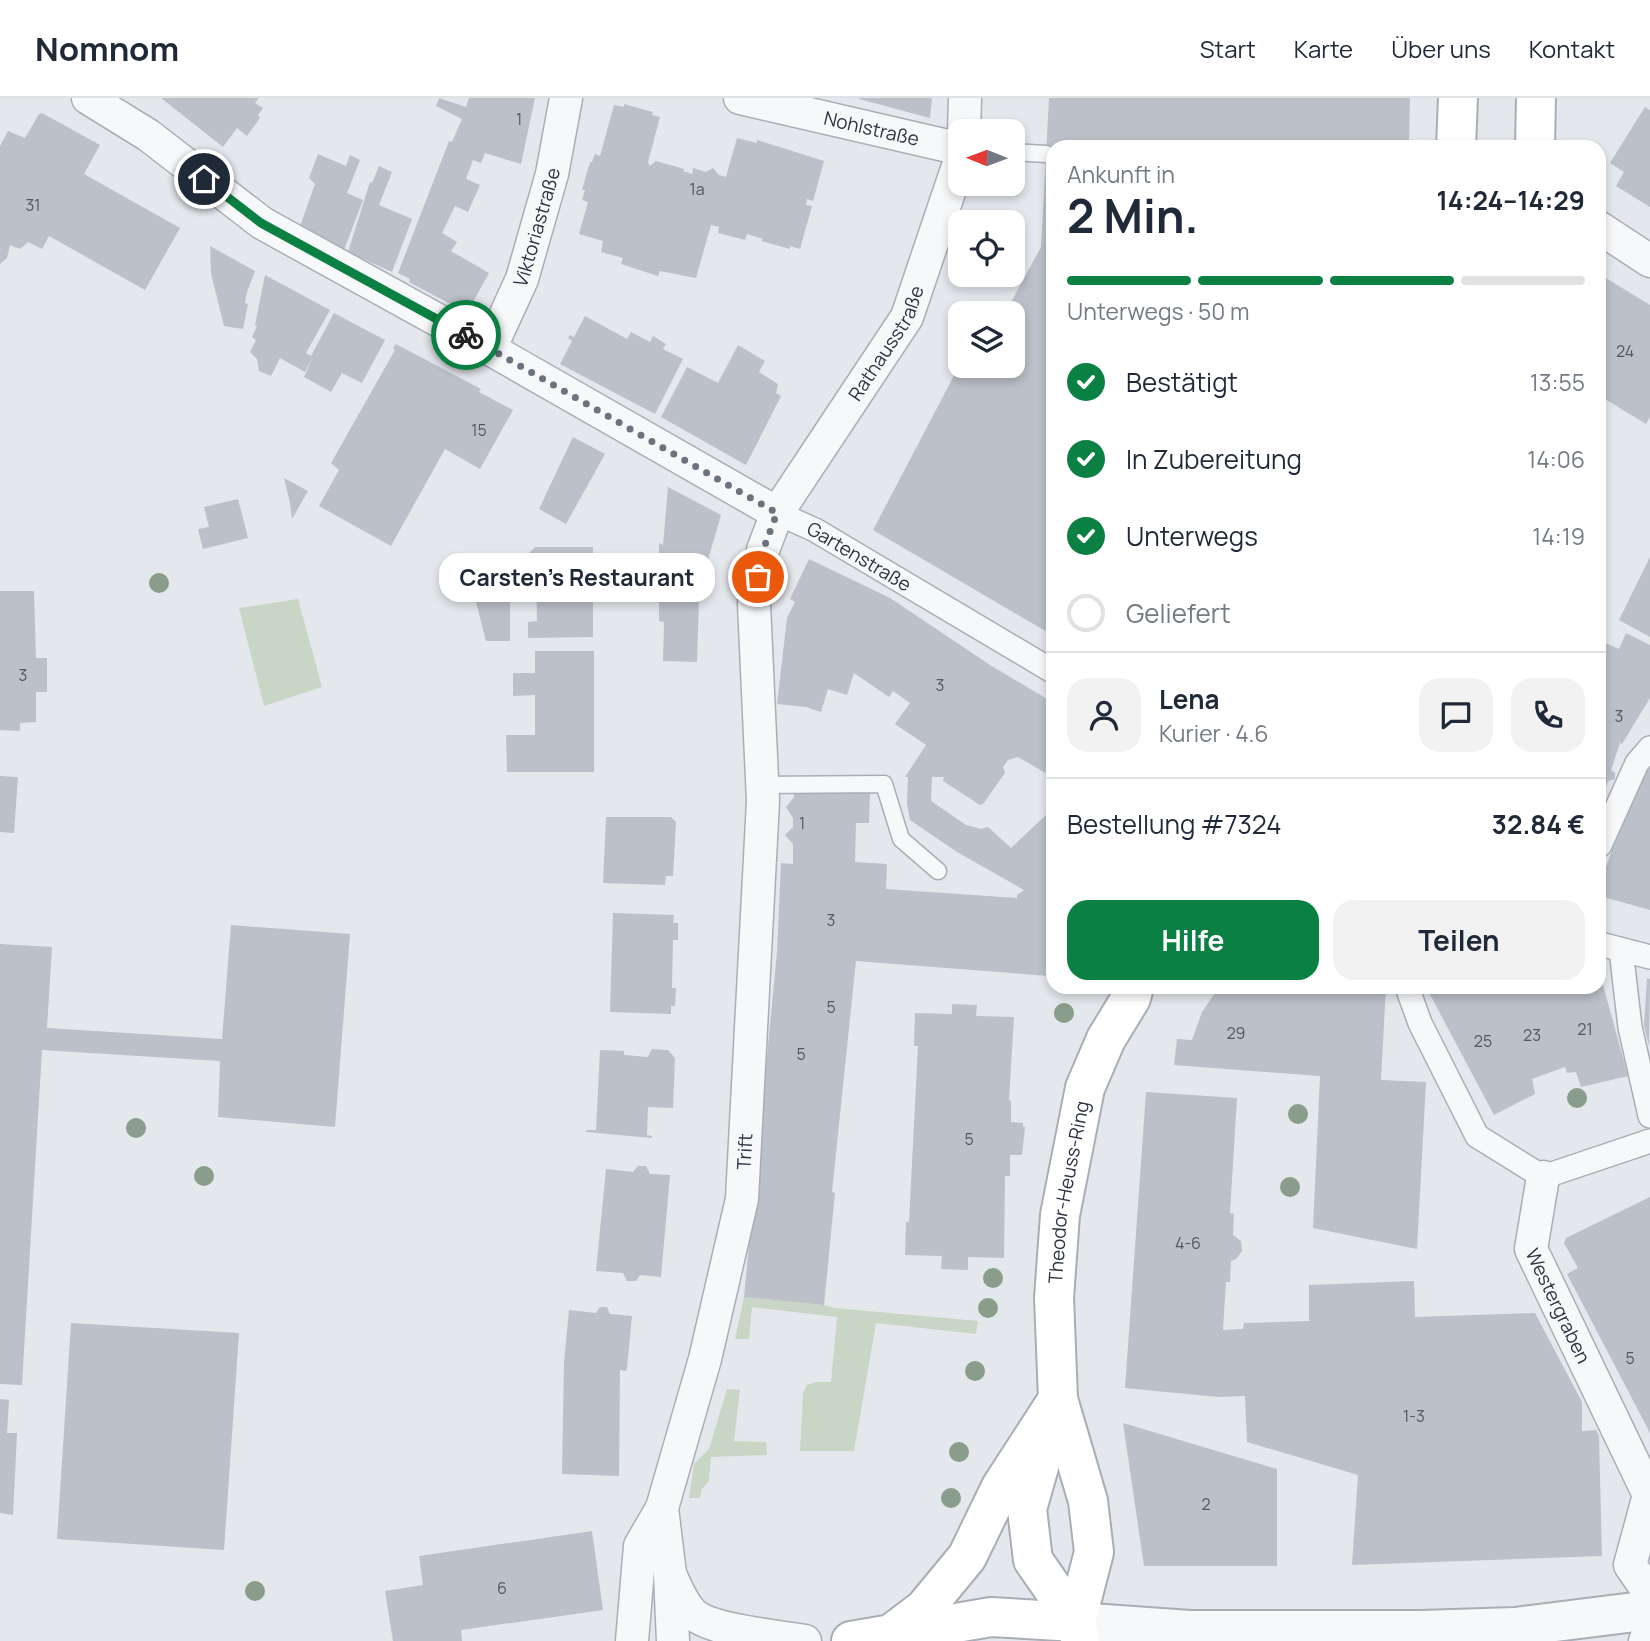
<!DOCTYPE html>
<html lang="de">
<meta charset="utf-8">
<style>
body{margin:0;font-family:Manrope,sans-serif;background:#f2f2f3;color:#1f2937;height:100vh;display:flex;flex-direction:column;font-size:26px;white-space:nowrap}
*{box-sizing:border-box;margin:0}
p{font-size:23px;color:#747a83}
.icon{flex:none;width:38px;height:38px;fill:none;stroke:currentColor;stroke-width:2;stroke-linecap:round;stroke-linejoin:round}
.map{position:relative;flex:1;overflow:hidden}
.details{position:absolute;left:1046px;top:42px;width:560px;height:854px;display:flex;flex-direction:column;background:#fff;border-radius:21px;box-shadow:0 4px 10px #0003}
.details>*{flex:none}
.needle{width:46px;rotate:271deg}
.buttons{position:absolute;left:948px;top:21px;display:grid;gap:14px}
.buttons a{display:grid;place-items:center;width:77px;height:77px;border-radius:14px;background:#fff;box-shadow:0 4px 10px #0003;font-size:35px}
.pin{position:absolute;display:grid;place-items:center;width:60px;height:60px;color:#fff;margin:-30px;border:4px solid #fff;border-radius:50%;box-shadow:0 2px 7px #0007}
.courier{position:absolute;display:grid;place-items:center;width:70px;height:70px;margin:-35px;border:5px solid #0b8043;border-radius:50%;background:#fff;color:#222;box-shadow:0 2px 9px #0007}
.bubble{position:absolute;height:49px;border-radius:21px;background:#fff;box-shadow:0 4px 10px #0003;font-size:23px;font-weight:700;line-height:49px;text-align:center}
.headline em{font-style:normal;font-weight:700}
.headline div{display:flex;flex-direction:column-reverse}
.headline{display:flex;align-items:center;justify-content:space-between;height:119px;padding:0 21px}
h1{font-size:46px;font-weight:700;line-height:52px}
.bar{display:grid;grid-template-columns:repeat(4,1fr);gap:10px 7px;align-content:center;height:84px;padding:0 21px}
.bar i{height:9px;border-radius:5px;background:#e0e1e3}
.bar .on{background:#0b8043}
.bar p{grid-column:span 4}
.line{display:flex;align-items:center;gap:18px;padding:0 21px;border-top:2px solid #e0e1e3}
.line div{flex:1}
.round{display:grid;place-items:center;flex:none;width:74px;height:74px;border-radius:21px;background:#f2f2f3}
ol{padding:0 21px;list-style:none}
li{display:flex;align-items:center;gap:21px;height:77px}
li p{margin-inline-start:auto}
li .icon{padding:7px;border-radius:50%;background:#0b8043;color:#fff;stroke-width:4}
li:last-child{color:#747a83}
li i{width:38px;height:38px;border:4px solid #e0e1e3;border-radius:50%}
.action{display:flex;gap:14px;margin-top:auto;padding:14px 21px}
.action a{flex:1;height:80px;border-radius:21px;background:#0b8043;color:#fff;font-size:28px;font-weight:700;line-height:80px;text-align:center}
.action a+a{background:#f2f2f3;color:#1f2937}
header{display:flex;align-items:center;gap:42px;box-sizing:border-box;height:98px;padding:0 35px;background:#fff;border-bottom:2px solid #e0e1e3}
header strong{font-size:33px}
nav{display:flex;gap:38px;margin-inline-start:auto;font-size:24px}
.map>svg:first-child{display:block}
.green{fill:#c9d6c5}
.building{fill:#bbc0c9}
.lines{fill:none;stroke-linecap:round;stroke-linejoin:round}
.service-casing{stroke:#a9aeb6;stroke-width:19}
.pedestrian-casing{stroke:#a9aeb6;stroke-width:26}
.minor-casing{stroke:#a9aeb6;stroke-width:35}
.tertiary-casing{stroke:#a9aeb6;stroke-width:42}
.secondary-casing{stroke:#a9aeb6;stroke-width:42}
.service{stroke:#f7f8fa;stroke-width:16}
.pedestrian{stroke:#f7f8fa;stroke-width:23}
.minor{stroke:#f7f8fa;stroke-width:32}
.tertiary{stroke:#f7f8fa;stroke-width:38}
.secondary{stroke:#fff;stroke-width:38}
.tree{fill:#899d8a}
.done{stroke:#6c737f;stroke-width:7;stroke-dasharray:0 12.6}
.route{stroke:#0b8043;stroke-width:9}
.labels{text-anchor:middle;stroke-width:5;stroke-linejoin:round;paint-order:stroke}
.number-label{font-size:16px;fill:#505765}
.street-label{font-size:19px;fill:#2c3444;stroke:#f4f6f9}
</style>
<header>
<strong>Nomnom</strong>
<nav><a>Start</a><a>Karte</a><a>Über uns</a><a>Kontakt</a></nav>
</header>
<div class="map">
<svg width="1650" height="1543" viewBox="0 0 1650 1543">
<rect width="100%" height="100%" fill="#e4e7ec"/>
<!-- green -->
<g class="green">
<path d="M 298,501 L 322,589 L 264,608 L 239,510 Z"/>
<path d="M 744,1199 L 824,1207 L 834,1210 L 978,1223 L 976,1236 L 876,1225 L 854,1353 L 800,1353 L 803,1295 L 807,1287 L 816,1284 L 831,1284 L 837,1219 L 752,1209 L 749,1241 L 735,1241 Z"/>
<path d="M 727,1291 L 740,1292 L 734,1343 L 766,1344 L 767,1357 L 711,1359 L 709,1383 L 702,1391 L 700,1400 L 689,1400 L 694,1366 L 709,1351 Z"/>
</g>
<!-- building -->
<g class="building">
<path d="M 161,0 L 259,0 L 255,5 L 263,10 L 258,17 L 260,20 L 247,38 L 237,30 L 223,49 Z"/>
<path d="M 439,0 L 466,9 L 469,0 L 535,0 L 521,66 L 485,55 L 481,65 L 473,62 L 466,81 L 480,87 L 468,114 L 455,108 L 442,135 L 457,144 L 451,153 L 489,175 L 467,215 L 409,184 L 410,181 L 398,175 L 449,43 L 452,44 L 462,21 L 436,8 Z"/>
<path d="M 859,0 L 932,0 L 930,20 L 859,1 Z"/>
<path d="M 1049,0 L 1410,0 L 1409,49 L 1054,49 L 1054,538 L 873,432 L 959,268 L 1013,268 L 1013,215 L 1005,215 L 1041,149 Z"/>
<path d="M 624,6 L 653,14 L 652,17 L 660,19 L 648,64 L 650,68 L 656,63 L 684,71 L 683,73 L 692,76 L 693,70 L 706,74 L 713,70 L 719,77 L 726,79 L 737,40 L 757,45 L 757,42 L 824,63 L 813,103 L 807,101 L 806,107 L 812,108 L 800,151 L 790,148 L 790,151 L 761,143 L 763,141 L 747,136 L 745,142 L 718,135 L 719,129 L 711,127 L 696,180 L 660,173 L 658,178 L 621,166 L 623,160 L 601,154 L 603,143 L 579,136 L 588,104 L 582,102 L 585,92 L 582,92 L 590,64 L 592,64 L 595,56 L 600,58 L 614,7 L 624,9 Z"/>
<path d="M 1645,9 L 1650,12 L 1650,109 L 1616,88 L 1624,74 L 1610,65 Z"/>
<path d="M 42,15 L 100,47 L 84,76 L 180,130 L 145,192 L 49,138 L 42,151 L 28,144 L 20,151 L 10,147 L 7,160 L 0,166 L 0,48 L 8,33 L 25,40 L 39,16 Z"/>
<path d="M 318,56 L 346,68 L 350,57 L 360,62 L 347,95 L 363,102 L 344,152 L 299,131 L 315,86 L 309,80 Z"/>
<path d="M 379,68 L 392,74 L 379,107 L 412,121 L 392,174 L 348,154 L 370,84 L 372,85 Z"/>
<path d="M 210,148 L 255,173 L 247,194 L 245,205 L 248,206 L 243,231 L 224,228 L 211,175 Z"/>
<path d="M 265,177 L 330,212 L 306,255 L 311,258 L 334,215 L 385,242 L 362,285 L 342,275 L 331,294 L 304,279 L 313,259 L 305,274 L 280,260 L 271,278 L 259,273 L 257,261 L 250,254 L 256,242 L 252,239 L 257,228 L 255,227 Z"/>
<path d="M 1606,180 L 1650,207 L 1650,319 L 1646,326 L 1600,298 L 1600,191 Z"/>
<path d="M 585,218 L 627,241 L 631,234 L 650,244 L 653,238 L 666,246 L 663,251 L 683,261 L 655,316 L 560,266 L 572,243 L 568,240 L 570,237 L 574,239 Z"/>
<path d="M 396,246 L 481,291 L 479,294 L 513,312 L 480,371 L 445,351 L 391,448 L 319,408 L 339,372 L 331,365 L 395,252 L 393,250 Z"/>
<path d="M 738,247 L 765,263 L 759,274 L 778,286 L 776,295 L 781,298 L 746,367 L 661,319 L 687,269 L 718,285 Z"/>
<path d="M 573,339 L 605,356 L 566,426 L 539,411 Z"/>
<path d="M 284,380 L 308,393 L 292,421 L 290,405 Z"/>
<path d="M 668,389 L 721,417 L 703,479 L 699,499 L 697,564 L 663,563 L 664,524 L 659,523 L 659,445 L 663,447 Z"/>
<path d="M 238,401 L 248,440 L 203,451 L 198,431 L 209,429 L 204,409 Z"/>
<path d="M 535,449 L 593,449 L 593,539 L 528,540 L 528,524 L 537,523 L 536,468 L 527,468 L 528,456 Z"/>
<path d="M 1650,459 L 1650,539 L 1619,522 Z"/>
<path d="M 809,461 L 890,500 L 990,567 L 1054,605 L 1054,680 L 1018,659 L 1008,662 L 1003,669 L 1005,675 L 983,706 L 980,707 L 943,683 L 944,679 L 932,679 L 931,703 L 966,727 L 981,731 L 988,729 L 1011,750 L 1046,717 L 1054,722 L 1054,875 L 1049,878 L 856,863 L 832,1094 L 835,1095 L 824,1207 L 744,1199 L 777,854 L 781,765 L 793,766 L 793,746 L 785,737 L 793,729 L 793,720 L 786,709 L 794,699 L 794,693 L 870,694 L 869,725 L 856,725 L 855,764 L 887,766 L 886,791 L 1017,800 L 1017,797 L 1024,792 L 957,754 L 910,722 L 907,706 L 908,679 L 905,679 L 926,647 L 895,626 L 910,605 L 893,593 L 889,599 L 854,575 L 847,597 L 828,591 L 821,614 L 806,609 L 777,606 L 787,520 L 795,504 L 790,501 Z"/>
<path d="M 0,493 L 34,493 L 36,560 L 47,560 L 47,594 L 36,594 L 36,624 L 20,625 L 20,633 L 0,632 Z"/>
<path d="M 476,504 L 510,504 L 510,543 L 486,543 Z"/>
<path d="M 1626,535 L 1650,547 L 1650,600 L 1622,646 L 1620,645 L 1611,672 L 1615,675 L 1615,681 L 1608,683 L 1602,701 L 1600,700 L 1600,547 L 1601,543 L 1619,551 Z"/>
<path d="M 535,553 L 594,553 L 594,674 L 507,674 L 506,637 L 535,637 L 535,597 L 513,598 L 513,575 L 535,575 Z"/>
<path d="M 1650,667 L 1650,812 L 1600,798 L 1600,786 L 1632,696 Z"/>
<path d="M 0,678 L 18,679 L 14,735 L 0,734 Z"/>
<path d="M 606,719 L 671,719 L 676,724 L 673,778 L 666,778 L 665,787 L 603,785 Z"/>
<path d="M 613,815 L 674,817 L 673,825 L 678,825 L 678,842 L 673,842 L 672,890 L 676,890 L 675,908 L 671,908 L 671,916 L 610,914 Z"/>
<path d="M 231,827 L 350,836 L 335,1029 L 218,1019 L 220,963 L 42,952 L 22,1287 L 0,1286 L 0,846 L 52,849 L 47,930 L 222,941 Z"/>
<path d="M 1600,876 L 1628,978 L 1581,989 L 1576,974 L 1567,975 L 1565,969 L 1532,981 L 1535,996 L 1494,1017 L 1426,889 L 1600,889 Z"/>
<path d="M 1647,880 L 1650,881 L 1649,948 L 1644,928 Z"/>
<path d="M 1219,889 L 1386,889 L 1381,982 L 1426,984 L 1417,1151 L 1313,1130 L 1320,978 L 1174,967 L 1177,941 L 1192,942 L 1202,914 Z"/>
<path d="M 952,906 L 977,907 L 976,918 L 1014,919 L 1009,1002 L 1011,1003 L 1011,1024 L 1023,1025 L 1023,1029 L 1025,1029 L 1022,1057 L 1010,1057 L 1010,1078 L 1005,1078 L 1004,1160 L 968,1159 L 968,1172 L 941,1171 L 942,1158 L 905,1157 L 906,1124 L 909,1124 L 918,948 L 914,948 L 915,915 L 952,916 Z"/>
<path d="M 652,951 L 668,952 L 675,960 L 673,1010 L 648,1009 L 647,1037 L 652,1038 L 652,1040 L 586,1034 L 586,1032 L 596,1032 L 600,952 L 624,953 L 624,957 L 648,959 Z"/>
<path d="M 1146,994 L 1237,1000 L 1230,1115 L 1234,1116 L 1233,1137 L 1241,1143 L 1242,1153 L 1236,1161 L 1231,1163 L 1230,1184 L 1226,1184 L 1223,1232 L 1243,1231 L 1244,1225 L 1309,1223 L 1309,1187 L 1414,1183 L 1415,1219 L 1535,1215 L 1582,1304 L 1582,1333 L 1596,1332 L 1599,1338 L 1602,1458 L 1352,1467 L 1358,1377 L 1247,1344 L 1245,1298 L 1218,1299 L 1125,1290 Z"/>
<path d="M 638,1068 L 646,1068 L 650,1076 L 670,1077 L 661,1179 L 640,1177 L 636,1183 L 627,1183 L 623,1175 L 596,1173 L 606,1071 L 633,1074 Z"/>
<path d="M 1650,1099 L 1650,1335 L 1567,1176 L 1578,1170 L 1564,1145 L 1566,1140 Z"/>
<path d="M 600,1209 L 607,1209 L 610,1216 L 632,1218 L 627,1270 L 626,1273 L 620,1272 L 619,1378 L 562,1376 L 564,1264 L 569,1212 L 596,1215 Z"/>
<path d="M 71,1225 L 239,1235 L 224,1452 L 57,1441 Z"/>
<path d="M 0,1301 L 9,1302 L 7,1335 L 17,1335 L 13,1417 L 0,1415 Z"/>
<path d="M 1123,1325 L 1277,1371 L 1277,1468 L 1144,1468 Z"/>
<path d="M 592,1433 L 603,1512 L 461,1532 L 462,1543 L 393,1543 L 385,1493 L 423,1487 L 419,1458 Z"/>
</g>
<g class="lines">
<defs>
<g id="service">
<path d="M 1013,54 L 1046,56"/>
<path d="M 762,687 L 884,686 L 901,741 L 938,773"/>
</g>
<g id="pedestrian">
<path id="s1" d="M 777,415 L 815,432 L 1054,574"/>
<path d="M 1600,747 L 1637,665 L 1650,650"/>
<path d="M 1600,846 L 1650,859"/>
<path d="M 1621,852 L 1630,929 L 1650,1018"/>
<path d="M 1407,889 L 1420,925 L 1477,1038 L 1543,1079 L 1650,1043"/>
</g>
<g id="minor">
<path d="M 88,0 L 148,37 L 262,125 L 490,251 L 777,415"/>
<path id="s2" d="M 740,0 L 961,51"/>
<path d="M 964,33 L 965,0"/>
<path d="M 1600,130 L 1650,163"/>
<path id="s3" d="M 490,251 L 522,181 L 552,76 L 566,0"/>
<path id="s4" d="M 1543,1079 L 1531,1151 L 1650,1399"/>
<path d="M 1649,1397 L 1630,1467 L 1650,1496"/>
<path d="M 662,1410 L 670,1476 L 673,1543"/>
<path d="M 670,1476 C 676,1489 682,1505 692,1515 C 710,1533 778,1538 805,1543"/>
<path id="s5" d="M 632,1543 L 640,1448 L 662,1410 L 705,1261 L 742,1101 L 763,703 L 754,506 L 763,452 L 777,415 L 907,219 L 961,59"/>
<path d="M 1645,1543 L 1650,1532"/>
</g>
<path id="tertiary" d="M 1076,1524 L 1190,1532 L 1421,1532 L 1515,1529 L 1650,1512"/>
<g id="secondary">
<path d="M 1456,49 L 1458,0"/>
<path d="M 1535,49 L 1536,0"/>
<path d="M 1048,1337 L 1027,1411 L 1033,1462 L 1076,1524 L 1080,1540"/>
<path id="s6" d="M 1076,1524 L 1094,1454 L 1088,1403 L 1058,1301 L 1054,1200 L 1060,1117 L 1085,990 L 1106,941 L 1131,900 L 1134,889"/>
<path d="M 891,1536 L 924,1511 L 967,1459 L 1001,1389 L 1058,1301"/>
<path d="M 851,1543 L 991,1519 L 1076,1524"/>
</g>
</defs>
<!-- service casing -->
<use href="#service" class="service-casing"/>
<!-- pedestrian casing -->
<use href="#pedestrian" class="pedestrian-casing"/>
<!-- minor casing -->
<use href="#minor" class="minor-casing"/>
<!-- tertiary casing -->
<use href="#tertiary" class="tertiary-casing"/>
<!-- secondary casing -->
<use href="#secondary" class="secondary-casing"/>
<!-- service -->
<use href="#service" class="service"/>
<!-- pedestrian -->
<use href="#pedestrian" class="pedestrian"/>
<!-- minor -->
<use href="#minor" class="minor"/>
<!-- tertiary -->
<use href="#tertiary" class="tertiary"/>
<!-- secondary -->
<use href="#secondary" class="secondary"/>
</g>
<!-- trees -->
<g class="tree">
<circle cx="159" cy="485" r="10"/>
<circle cx="1064" cy="915" r="10"/>
<circle cx="1577" cy="1000" r="10"/>
<circle cx="1298" cy="1016" r="10"/>
<circle cx="136" cy="1030" r="10"/>
<circle cx="204" cy="1078" r="10"/>
<circle cx="1290" cy="1089" r="10"/>
<circle cx="993" cy="1180" r="10"/>
<circle cx="988" cy="1210" r="10"/>
<circle cx="975" cy="1273" r="10"/>
<circle cx="959" cy="1354" r="10"/>
<circle cx="951" cy="1400" r="10"/>
<circle cx="255" cy="1493" r="10"/>
</g>
<g class="lines">
<!-- done -->
<path class="done" d="M 466,237 L 777,415 L 763,452 L 758,479"/>
<!-- route -->
<path class="route" d="M 204,81 L 261,125 L 466,237"/>
</g>
<g class="labels">
<!-- number labels -->
<g class="number-label">
<text x="519" y="27">1</text>
<text x="697" y="97">1a</text>
<text x="33" y="113">31</text>
<text x="1625" y="259">24</text>
<text x="479" y="338">15</text>
<text x="23" y="583">3</text>
<text x="940" y="593">3</text>
<text x="1619" y="624">3</text>
<text x="802" y="731">1</text>
<text x="831" y="828">3</text>
<text x="831" y="915">5</text>
<text x="1585" y="937">21</text>
<text x="1236" y="941">29</text>
<text x="1532" y="943">23</text>
<text x="1483" y="949">25</text>
<text x="801" y="962">5</text>
<text x="969" y="1047">5</text>
<text x="1188" y="1151">4-6</text>
<text x="1630" y="1266">5</text>
<text x="1414" y="1324">1-3</text>
<text x="1206" y="1412">2</text>
<text x="502" y="1496">6</text>
</g>
<!-- street labels -->
<g class="street-label">
<text dy="7" stroke="none"><textPath href="#s2" startOffset="135">Nohlstraße</textPath></text>
<text dy="7" stroke="none"><textPath href="#s3" startOffset="131">Viktoriastraße</textPath></text>
<text dy="7" stroke="none"><textPath href="#s5" startOffset="1351">Rathausstraße</textPath></text>
<text dy="7" stroke="none"><textPath href="#s1" startOffset="93">Gartenstraße</textPath></text>
<text dy="7" stroke="none"><textPath href="#s5" startOffset="506">Trift</textPath></text>
<text dy="7" stroke="none"><textPath href="#s6" startOffset="438">Theodor-Heuss-Ring</textPath></text>
<text dy="7" stroke="none"><textPath href="#s4" startOffset="136">Westergraben</textPath></text>
</g>
</g>
</svg>
<div class="buttons">
<a><svg class="needle" viewBox="-14 -14 28 28"><path d="M0-13l5 13h-10z" fill="#e53935"/><path d="M0 13l5-13h-10z" fill="#747a83"/></svg></a>
<a><svg class="icon" aria-label="locate" viewBox="0 0 24 24"><circle cx="12" cy="12" r="6"/><path d="M12 2v4M12 18v4M2 12h4M18 12h4"/></svg></a>
<a><svg class="icon" aria-label="layers" viewBox="0 0 24 24"><path d="M12 4l9 5-9 5-9-5zM3 14l9 5 9-5"/></svg></a>
</div>
<div class="pin" style="left:758px;top:479px;background:#ea580c"><svg class="icon" aria-label="bag" viewBox="0 0 24 24"><path d="M5 8h14l-1 12H6zM9 8a3 3 0 0 1 6 0"/></svg></div>
<div class="pin" style="left:204px;top:81px;background:#1f2937"><svg class="icon" aria-label="home" viewBox="0 0 24 24"><path d="M3 11l9-7 9 7M6 9v11h12V9"/></svg></div>
<div class="courier" style="left:466px;top:237px"><svg class="icon" aria-label="bike" viewBox="0 0 24 24"><circle cx="6" cy="16" r="4"/><circle cx="18" cy="16" r="4"/><path d="M6 16l4-8h5l3 8M10 8l3 8H6M13 5h3"/></svg></div>
<div class="bubble" style="left:439px;top:455px;width:276px">Carsten's Restaurant</div>
<section class="details">
<div class="headline"><div><h1>2 Min.</h1><p>Ankunft in</p></div><em>14:24–14:29</em></div>
<div class="bar"><i class="on"></i><i class="on"></i><i class="on"></i><i></i><p>Unterwegs · 50 m</p></div>
<ol>
<li><svg class="icon" aria-label="check" viewBox="0 0 24 24"><path d="M5 12l5 5 9-10"/></svg>Bestätigt<p>13:55</p></li>
<li><svg class="icon" aria-label="check" viewBox="0 0 24 24"><path d="M5 12l5 5 9-10"/></svg>In Zubereitung<p>14:06</p></li>
<li><svg class="icon" aria-label="check" viewBox="0 0 24 24"><path d="M5 12l5 5 9-10"/></svg>Unterwegs<p>14:19</p></li>
<li><i></i>Geliefert</li>
</ol>
<div class="line" style="height:126px"><a class="round"><svg class="icon" aria-label="person" viewBox="0 0 24 24"><circle cx="12" cy="8" r="4"/><path d="M4 21q1-7 8-7t8 7"/></svg></a><div><b>Lena</b><p>Kurier · 4.6</p></div><a class="round"><svg class="icon" aria-label="chat" viewBox="0 0 24 24"><path d="M4 5h16v11H9l-5 4z"/></svg></a><a class="round"><svg class="icon" aria-label="phone" viewBox="0 0 24 24"><path d="M5 4h4l2 5-3 2q2 4 5 5l2-3 5 2v4C11 20 4 13 5 4z"/></svg></a></div>
<div class="line" style="height:91px"><div>Bestellung #7324</div><b>32.84 €</b></div>
<div class="action"><a>Hilfe</a><a>Teilen</a></div>
</section>
</div>
